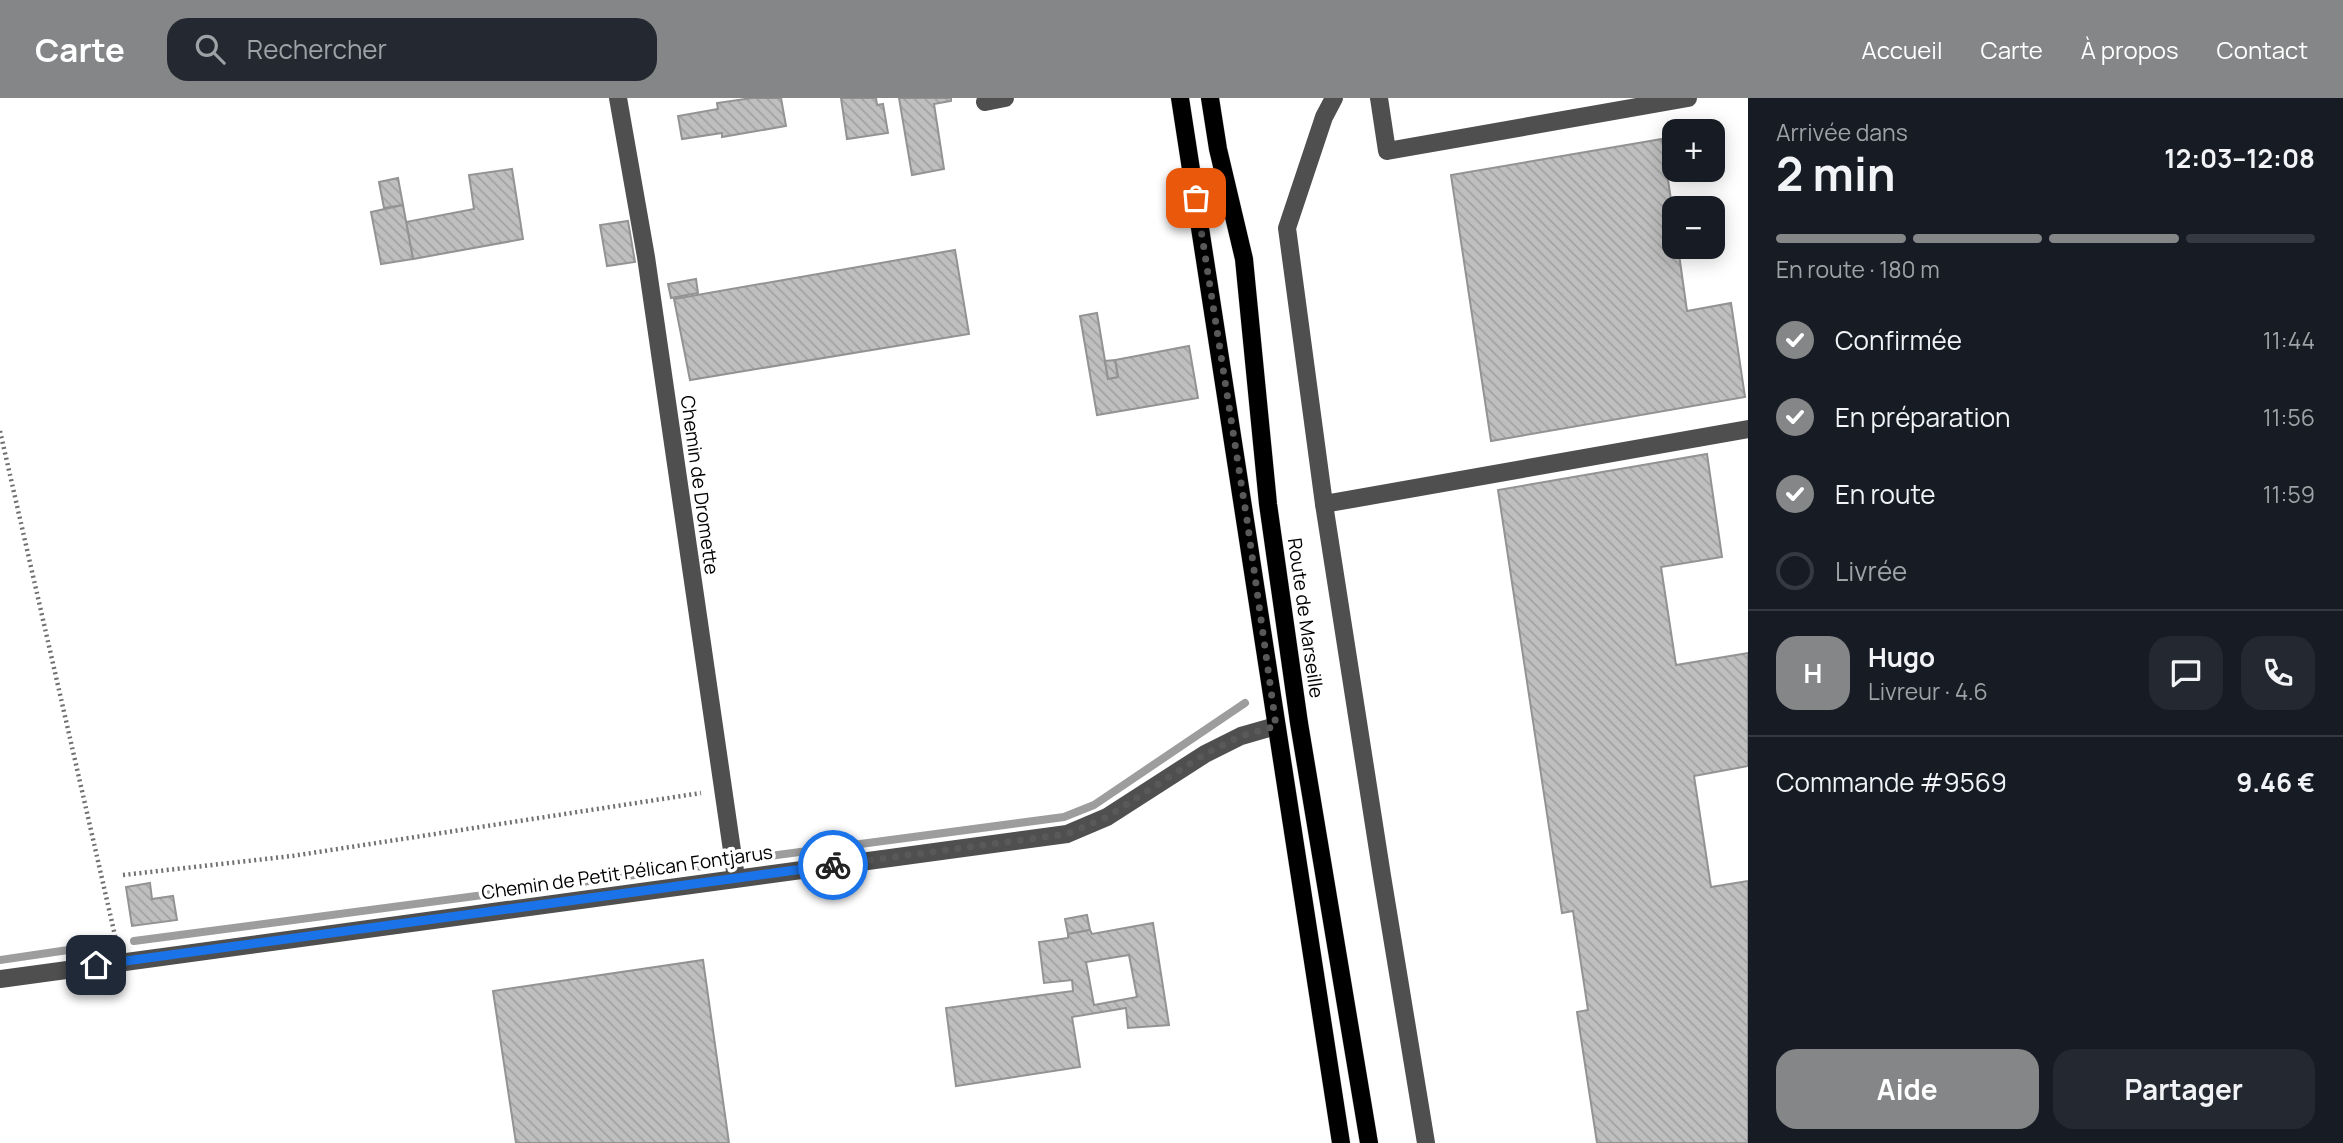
<!DOCTYPE html>
<html lang="fr">
<meta charset="utf-8">
<style>
body{margin:0;font-family:Manrope,sans-serif;background:#242831;color:#f1f3f6;height:100vh;display:flex;flex-direction:column;font-size:26px;white-space:nowrap}
*{box-sizing:border-box;margin:0}
p{font-size:23px;color:#9ea1a6}
.icon{flex:none;width:38px;height:38px;fill:none;stroke:currentColor;stroke-width:2;stroke-linecap:round;stroke-linejoin:round}
.map{position:relative;flex:1;overflow:hidden}
.side{display:flex;flex-direction:column;background:#171b24;width:595px}
.side>*{flex:none}
.fabs{position:absolute;left:1662px;top:21px;display:grid;gap:14px}
.fabs a{display:grid;place-items:center;width:63px;height:63px;border-radius:14px;background:#171b24;box-shadow:0 4px 18px #0003;font-size:35px}
.pin{position:absolute;display:grid;place-items:center;width:60px;height:60px;color:#fff;margin:-30px;border-radius:14px;box-shadow:0 4px 10px #0006}
.courier{position:absolute;display:grid;place-items:center;width:70px;height:70px;margin:-35px;border:5px solid #1a73e8;border-radius:50%;background:#fff;color:#222;box-shadow:0 2px 9px #0007}
.headline em{font-style:normal;font-weight:700}
.headline div{display:flex;flex-direction:column-reverse}
.headline{display:flex;align-items:center;justify-content:space-between;height:119px;padding:0 28px}
h1{font-size:46px;font-weight:700;line-height:52px}
.bar{display:grid;grid-template-columns:repeat(4,1fr);gap:10px 7px;align-content:center;height:84px;padding:0 28px}
.bar i{height:9px;border-radius:5px;background:#363941}
.bar .current{background:#858687}
.bar p{grid-column:span 4}
.line{display:flex;align-items:center;gap:18px;padding:0 28px;border-top:2px solid #363941}
.line div{flex:1}
.round{display:grid;place-items:center;flex:none;width:74px;height:74px;border-radius:21px;background:#242831}
ol{padding:0 28px;list-style:none}
li{display:flex;align-items:center;gap:21px;height:77px}
li p{margin-inline-start:auto}
li .icon{padding:7px;border-radius:50%;background:#858687;color:#fff;stroke-width:4}
li:last-child{color:#9ea1a6}
li i{width:38px;height:38px;border:4px solid #363941;border-radius:50%}
.cta{display:flex;gap:14px;margin-top:auto;padding:14px 28px}
.cta a{flex:1;height:80px;border-radius:21px;background:#858687;color:#fff;font-size:28px;font-weight:700;line-height:80px;text-align:center}
.cta a+a{background:#242831;color:#f1f3f6}
header{display:flex;align-items:center;gap:42px;box-sizing:border-box;height:98px;padding:0 35px;background:#858687;color:#fff}
header strong{font-size:33px}
nav{display:flex;gap:38px;margin-inline-start:auto;font-size:24px}
.search{width:490px;height:63px;background:#242831;display:flex;align-items:center;gap:18px;box-sizing:border-box;padding:0 24px;border-radius:21px;color:#9ea1a6;font-size:26px}
main{display:flex;flex:1;min-height:0}
.map>svg:first-child{display:block}
.lines{fill:none;stroke-linecap:round;stroke-linejoin:round}
.stream{stroke:#9d9d9d;stroke-width:8}
.building{fill:url(#building-back-hatch);stroke:#939393;stroke-width:2;fill-rule:evenodd}
.major-casing{stroke:#dbdbdb;stroke-width:19}
.path{stroke:#717171;stroke-width:4.5;stroke-dasharray:2 3.5;stroke-linecap:butt}
.minor{stroke:#4f4f4f;stroke-width:18}
.major{stroke:#000;stroke-width:18}
.done{stroke:#595959;stroke-width:7;stroke-dasharray:0 12.6}
.route{stroke:#1a73e8;stroke-width:9}
.labels{text-anchor:middle;stroke-width:7;stroke-linejoin:round;paint-order:stroke}
.street-label{font-size:19px;fill:#000;stroke:#fff}
</style>
<header>
<strong>Carte</strong>
<div class="search"><svg class="icon" aria-label="search" viewBox="0 0 24 24"><circle cx="10" cy="10" r="6"/><path d="M15 15l6 6"/></svg>Rechercher</div>
<nav><a>Accueil</a><a>Carte</a><a>À propos</a><a>Contact</a></nav>
</header>
<main>
<div class="map">
<svg width="1748" height="1045" viewBox="0 0 1748 1045">
<defs>
<pattern id="building-back-hatch" width="6" height="6" patternUnits="userSpaceOnUse" patternTransform="scale(1.75)"><rect width="6" height="6" fill="#bfbfbf"/><path d="M-1 5l2 2M0 0l6 6M5-1l2 2" fill="none" stroke="#a2a2a2"/></pattern>
</defs>
<rect width="100%" height="100%" fill="#fff"/>
<g class="lines">
<!-- stream -->
<g class="stream">
<path d="M 755,760 L 1064,719 L 1094,707 L 1245,605"/>
<path d="M 134,843 L 718,766"/>
<path d="M 0,862 L 102,847"/>
</g>
</g>
<!-- building -->
<g class="building">
<path d="M 752,0 L 781,0 L 786,28 L 722,39 L 722,35 L 682,41 L 678,18 L 718,11 L 717,5 Z"/>
<path d="M 841,0 L 876,0 L 877,7 L 883,6 L 888,35 L 847,41 Z"/>
<path d="M 899,0 L 951,0 L 951,3 L 934,6 L 944,71 L 912,77 Z"/>
<path d="M 1662,41 L 1675,129 L 1675,149 L 1678,149 L 1687,213 L 1731,205 L 1745,299 L 1491,343 L 1451,77 Z"/>
<path d="M 512,71 L 523,141 L 413,161 L 406,124 L 474,111 L 469,77 Z"/>
<path d="M 398,80 L 403,107 L 384,110 L 379,84 Z"/>
<path d="M 403,107 L 413,161 L 381,166 L 371,114 Z"/>
<path d="M 628,123 L 635,164 L 607,168 L 600,127 Z"/>
<path d="M 955,152 L 969,236 L 690,282 L 674,201 Z"/>
<path d="M 696,181 L 698,195 L 671,200 L 668,186 Z"/>
<path d="M 1097,215 L 1108,281 L 1118,279 L 1115,262 L 1189,248 L 1198,300 L 1097,317 L 1080,218 Z"/>
<path d="M 1115,262 L 1118,279 L 1108,281 L 1105,263 Z"/>
<path d="M 1707,356 L 1722,459 L 1661,469 L 1676,567 L 1748,555 L 1748,668 L 1694,678 L 1711,789 L 1748,783 L 1748,1045 L 1597,1045 L 1577,914 L 1588,912 L 1573,813 L 1562,815 L 1498,392 Z"/>
<path d="M 150,785 L 152,801 L 173,798 L 177,822 L 132,828 L 126,789 Z"/>
<path d="M 1087,817 L 1090,832 L 1068,836 L 1065,821 Z"/>
<path d="M 1153,825 L 1169,927 L 1128,930 L 1126,910 L 1072,919 L 1080,969 L 956,988 L 946,910 L 1073,893 L 1072,882 L 1044,885 L 1039,844 L 1068,840 L 1068,836 L 1090,832 L 1092,836 ZM 1129,857 L 1137,899 L 1094,907 L 1086,864 Z"/>
<path d="M 703,862 L 729,1045 L 516,1045 L 493,893 Z"/>
</g>
<g class="lines">
<defs>
<g id="major">
<path d="M 1180,0 L 1341,1045"/>
<path d="M 1210,0 L 1218,51 L 1244,161 L 1268,406 L 1299,625 L 1369,1045"/>
</g>
</defs>
<!-- major casing -->
<use href="#major" class="major-casing"/>
<!-- path -->
<g class="path">
<path d="M 0,333 L 116,842"/>
<path d="M 123,777 L 292,758 L 701,695"/>
</g>
<!-- minor -->
<g class="minor">
<path d="M 618,0 L 646,159 L 736,780"/>
<path d="M 1334,0 L 1324,19 L 1287,130 L 1324,406 L 1382,778 L 1426,1045"/>
<path d="M 1379,0 L 1387,53 L 1688,0"/>
<path d="M 985,4 L 1005,0"/>
<path d="M 1324,406 L 1748,331"/>
<path d="M 0,881 L 1067,736 L 1107,719 L 1205,656 L 1241,638 L 1276,628"/>
</g>
<!-- major -->
<use href="#major" class="major"/>
</g>
<g class="lines">
<!-- done -->
<path class="done" d="M 833,767 L 1067,736 L 1107,719 L 1205,656 L 1241,638 L 1276,628 L 1247,422 L 1196,100"/>
<!-- route -->
<path class="route" d="M 96,867 L 833,767"/>
</g>
<g class="labels">
<!-- street labels -->
<g class="street-label">
<text transform="translate(700 387) rotate(82)" y="7">Chemin de Dromette</text>
<text transform="translate(1306 520) rotate(82)" y="7">Route de Marseille</text>
<text transform="translate(627 774) rotate(-8)" y="7">Chemin de Petit Pélican Fontjarus</text>
</g>
</g>
</svg>
<div class="fabs">
<a>+</a>
<a>−</a>
</div>
<div class="pin" style="left:1196px;top:100px;background:#ea580c"><svg class="icon" aria-label="bag" viewBox="0 0 24 24"><path d="M5 8h14l-1 12H6zM9 8a3 3 0 0 1 6 0"/></svg></div>
<div class="pin" style="left:96px;top:867px;background:#1f2937"><svg class="icon" aria-label="home" viewBox="0 0 24 24"><path d="M3 11l9-7 9 7M6 9v11h12V9"/></svg></div>
<div class="courier" style="left:833px;top:767px"><svg class="icon" aria-label="bike" viewBox="0 0 24 24"><circle cx="6" cy="16" r="4"/><circle cx="18" cy="16" r="4"/><path d="M6 16l4-8h5l3 8M10 8l3 8H6M13 5h3"/></svg></div>
</div>
<section class="side">
<div class="headline"><div><h1>2 min</h1><p>Arrivée dans</p></div><em>12:03–12:08</em></div>
<div class="bar"><i class="current"></i><i class="current"></i><i class="current"></i><i></i><p>En route · 180 m</p></div>
<ol>
<li><svg class="icon" aria-label="check" viewBox="0 0 24 24"><path d="M5 12l5 5 9-10"/></svg>Confirmée<p>11:44</p></li>
<li><svg class="icon" aria-label="check" viewBox="0 0 24 24"><path d="M5 12l5 5 9-10"/></svg>En préparation<p>11:56</p></li>
<li><svg class="icon" aria-label="check" viewBox="0 0 24 24"><path d="M5 12l5 5 9-10"/></svg>En route<p>11:59</p></li>
<li><i></i>Livrée</li>
</ol>
<div class="line" style="height:126px"><b class="round" style="background:#858687;color:#fff">H</b><div><b>Hugo</b><p>Livreur · 4.6</p></div><a class="round"><svg class="icon" aria-label="chat" viewBox="0 0 24 24"><path d="M4 5h16v11H9l-5 4z"/></svg></a><a class="round"><svg class="icon" aria-label="phone" viewBox="0 0 24 24"><path d="M5 4h4l2 5-3 2q2 4 5 5l2-3 5 2v4C11 20 4 13 5 4z"/></svg></a></div>
<div class="line" style="height:91px"><div>Commande #9569</div><b>9.46 €</b></div>
<div class="cta"><a>Aide</a><a>Partager</a></div>
</section>
</main>
